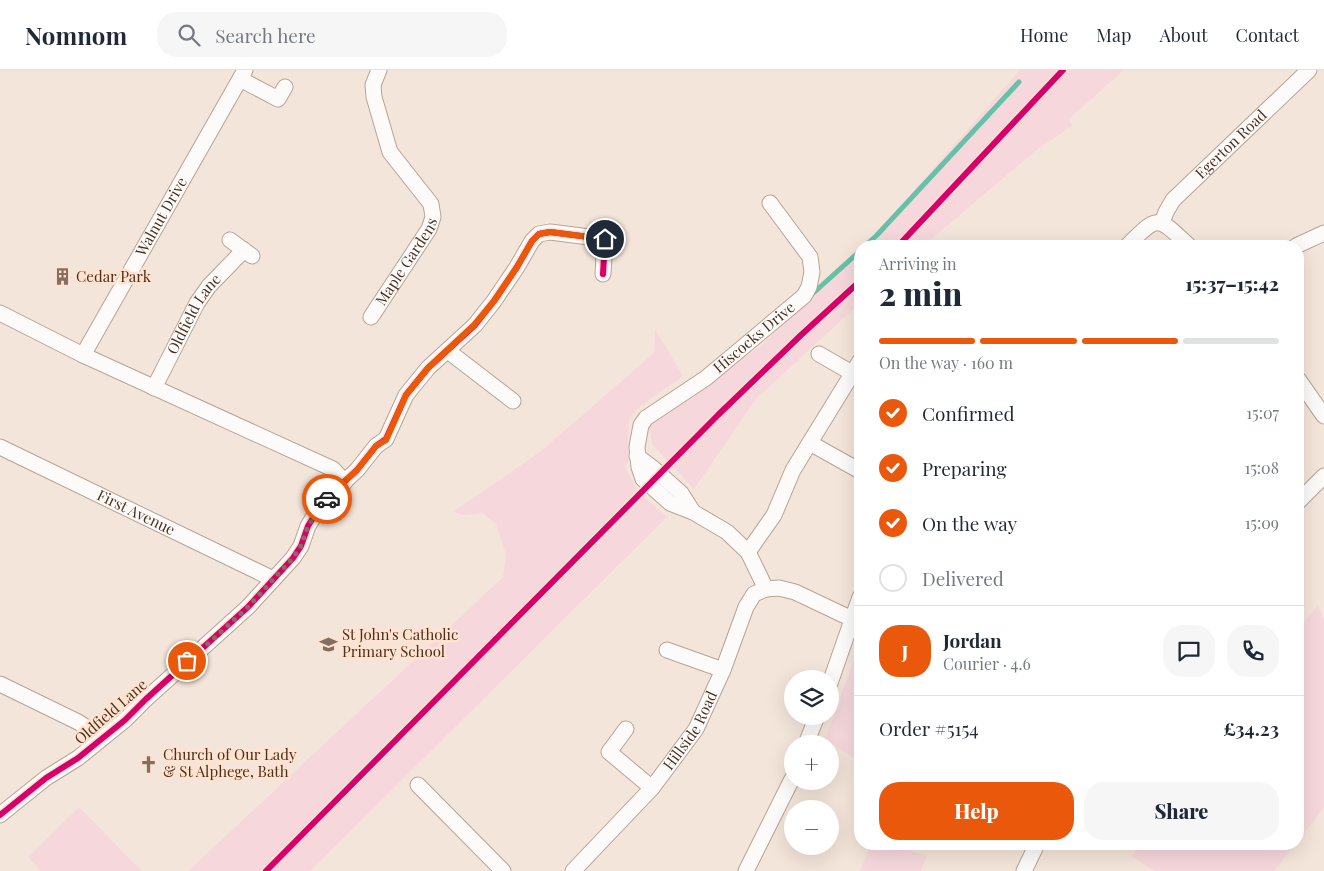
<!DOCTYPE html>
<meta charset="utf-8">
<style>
body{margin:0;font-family:"Playfair Display",serif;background:#f6f6f7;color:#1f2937;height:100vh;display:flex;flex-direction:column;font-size:19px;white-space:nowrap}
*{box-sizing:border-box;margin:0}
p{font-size:16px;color:#747a83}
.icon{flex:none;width:28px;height:28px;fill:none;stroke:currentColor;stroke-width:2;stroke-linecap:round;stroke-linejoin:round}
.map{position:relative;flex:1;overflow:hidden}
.sheet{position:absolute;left:854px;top:170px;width:450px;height:610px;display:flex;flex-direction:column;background:#fff;border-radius:20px;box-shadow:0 5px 20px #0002}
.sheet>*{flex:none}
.tools{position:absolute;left:784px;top:600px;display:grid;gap:10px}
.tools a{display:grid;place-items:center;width:55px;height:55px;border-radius:50%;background:#fff;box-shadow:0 5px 20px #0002;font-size:25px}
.pin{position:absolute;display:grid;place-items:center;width:42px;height:42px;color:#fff;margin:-21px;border:2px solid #fff;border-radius:50%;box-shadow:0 1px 5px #0007}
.courier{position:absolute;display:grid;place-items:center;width:50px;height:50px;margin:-25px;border:4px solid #ea580c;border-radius:50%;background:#fff;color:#222;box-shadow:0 1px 6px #0007}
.headline em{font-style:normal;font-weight:800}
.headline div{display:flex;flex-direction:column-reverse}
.headline{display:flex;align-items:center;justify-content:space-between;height:85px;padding:0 25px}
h1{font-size:32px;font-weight:800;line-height:38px}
.bar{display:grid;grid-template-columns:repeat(4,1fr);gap:8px 5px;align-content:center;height:60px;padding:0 25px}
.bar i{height:6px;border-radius:4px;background:#e0e1e3}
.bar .selected{background:#ea580c}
.bar p{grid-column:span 4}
.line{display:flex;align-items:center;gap:12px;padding:0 25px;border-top:1px solid #e0e1e3}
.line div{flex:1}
.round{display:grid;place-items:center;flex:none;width:52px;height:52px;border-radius:20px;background:#f6f6f7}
ol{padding:0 25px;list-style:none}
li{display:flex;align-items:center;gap:15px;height:55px}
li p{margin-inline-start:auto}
li .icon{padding:5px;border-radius:50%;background:#ea580c;color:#fff;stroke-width:4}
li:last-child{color:#747a83}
li i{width:28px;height:28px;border:2px solid #e0e1e3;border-radius:50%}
.action{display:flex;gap:10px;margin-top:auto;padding:10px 25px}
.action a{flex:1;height:58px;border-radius:20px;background:#ea580c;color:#fff;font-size:20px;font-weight:800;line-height:58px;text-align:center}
.action a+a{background:#f6f6f7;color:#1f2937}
header{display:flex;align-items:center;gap:30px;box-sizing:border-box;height:70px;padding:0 25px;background:#fff;border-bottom:1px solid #e0e1e3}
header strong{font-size:24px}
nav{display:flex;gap:28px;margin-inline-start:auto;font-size:18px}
.search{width:350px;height:45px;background:#f6f6f7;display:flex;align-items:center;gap:12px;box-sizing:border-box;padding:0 18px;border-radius:20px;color:#747a83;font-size:19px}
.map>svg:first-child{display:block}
.green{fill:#f6d8dc}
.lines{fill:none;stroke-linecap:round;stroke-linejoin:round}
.stream{stroke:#67c1a8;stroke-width:5}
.street-casing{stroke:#b6a496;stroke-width:17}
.street{stroke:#fdfbf9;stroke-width:15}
.cycleway-casing{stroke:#ffe2d0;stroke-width:9}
.cycleway{stroke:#d6006c;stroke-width:6}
.done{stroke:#866f60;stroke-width:5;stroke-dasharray:0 9}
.route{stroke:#ea580c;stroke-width:6}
.labels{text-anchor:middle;stroke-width:5;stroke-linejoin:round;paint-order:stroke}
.street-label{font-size:15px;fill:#4b301e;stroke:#ffe2d0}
.poi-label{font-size:15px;fill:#4b301e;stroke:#ffe2d0;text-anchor:start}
</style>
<header>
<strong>Nomnom</strong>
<div class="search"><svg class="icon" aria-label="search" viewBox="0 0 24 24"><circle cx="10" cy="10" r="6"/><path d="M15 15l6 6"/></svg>Search here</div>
<nav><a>Home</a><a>Map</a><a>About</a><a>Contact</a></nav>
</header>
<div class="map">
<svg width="1324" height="801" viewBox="0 0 1324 801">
<rect width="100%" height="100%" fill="#f4e5da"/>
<!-- green -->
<g class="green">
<path d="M 1020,0 L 1124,0 L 1069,49 L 1072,56 L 1038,79 L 923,176 L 865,176 Z"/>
<path d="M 860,181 L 860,233 L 756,329 L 694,419 L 652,374 L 648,352 L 759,277 Z"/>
<path d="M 655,259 L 683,306 L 642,335 L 629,348 L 628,393 L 625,396 L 638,422 L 667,447 L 310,801 L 188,801 L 503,507 L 506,485 L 496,454 L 482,443 L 465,445 L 453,442 L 541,381 L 654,283 Z"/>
<path d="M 1318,536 L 1324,549 L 1324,738 L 1298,771 L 1298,558 Z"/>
<path d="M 860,573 L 860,691 L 825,670 Z"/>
<path d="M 79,737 L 142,801 L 41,801 L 28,787 Z"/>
<path d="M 871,774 L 890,774 L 927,786 L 921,801 L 860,801 Z"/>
<path d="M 1139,774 L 1295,774 L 1274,801 L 1155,801 L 1132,787 Z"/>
</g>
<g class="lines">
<!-- stream -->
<g class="stream">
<path d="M 865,176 L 877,165 L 1019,12"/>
<path d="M 810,226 L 860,181"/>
</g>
<defs>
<g id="street">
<path d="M 240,9 L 278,29 L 285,17"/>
<path id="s1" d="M 1162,153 L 1166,142 L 1173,130 L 1309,0"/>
<path d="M 230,170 L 252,186"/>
<path d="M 1127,176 C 1159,144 1157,146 1189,176"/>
<path d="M 1296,176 L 1324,163"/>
<path d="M 0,243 L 83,285 L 333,399 L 345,412"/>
<path id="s2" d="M 371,247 L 429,159 L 433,147 L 431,134 L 390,82 L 374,27 L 373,15 L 379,0"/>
<path d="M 448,281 L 513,331"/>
<path d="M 819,284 L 852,303"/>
<path id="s3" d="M 83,285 L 245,0"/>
<path d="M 1298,309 L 1324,346"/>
<path id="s4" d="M 154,318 L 197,233 L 209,216 L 244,180"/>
<path d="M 810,373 L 860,401"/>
<path id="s5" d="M 0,377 L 273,509"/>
<path d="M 637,386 L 654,399 L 681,423 L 693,442"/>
<path d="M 1298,432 L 1324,406"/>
<path d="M 748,482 L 774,445 L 793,400 L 860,291"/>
<path id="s6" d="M 766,519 L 748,482 L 727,462 L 693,442 L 670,433 L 643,409 L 639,397 L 637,377 L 641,355 L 646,348 L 706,308 L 804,226 L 809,217 L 812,202 L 810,187 L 770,133"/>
<path d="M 667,580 L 723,600"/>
<path d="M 830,613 L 860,527"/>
<path d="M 0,614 L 78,652 L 89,659 L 100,670"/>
<path d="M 626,659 L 609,682 L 652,718"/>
<path d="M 806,674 L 817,646"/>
<path d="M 418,715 L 503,801"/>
<path d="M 0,745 L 46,708 L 78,688 L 125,650 L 146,629 L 248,537 L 293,488 L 301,476 L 308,456 L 318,440 L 331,424 L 357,400 L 376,376 L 386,369 L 406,325 L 428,298 L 475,255 L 494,231 L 517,197 L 532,171 L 539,164 L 550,162 L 605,169 L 603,204"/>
<path id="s7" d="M 573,801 L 652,718 L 696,659 L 723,600 L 746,537 L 754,524 L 766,519 L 779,518 L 795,522 L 852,549"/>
<path d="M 746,801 L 792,709"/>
<path d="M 1024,801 L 1037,774"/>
</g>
</defs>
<!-- street casing -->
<use href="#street" class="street-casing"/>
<!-- street -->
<use href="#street" class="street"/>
<defs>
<g id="cycleway">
<path d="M 898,176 L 1063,0"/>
<path d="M 0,745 L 46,708 L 78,688 L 125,650 L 146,629 L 248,537 L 293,488 L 301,476 L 308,456 L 318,440 L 331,424 L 357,400 L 376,376 L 386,369 L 406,325 L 428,298 L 475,255 L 494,231 L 517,197 L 532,171 L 539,164 L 550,162 L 605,169 L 603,204"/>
<path d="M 266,801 L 718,345 L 800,266 L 860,211"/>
</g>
</defs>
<!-- cycleway casing -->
<use href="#cycleway" class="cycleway-casing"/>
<!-- cycleway -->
<use href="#cycleway" class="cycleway"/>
</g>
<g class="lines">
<!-- done -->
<path class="done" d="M 187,591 L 212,570 L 248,537 L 293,488 L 301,476 L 308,456 L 327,429"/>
<!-- route -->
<path class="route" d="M 327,429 L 331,424 L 357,400 L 376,376 L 386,370 L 406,325 L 428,298 L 474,255 L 494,231 L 517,197 L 532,171 L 539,164 L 550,162 L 605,169"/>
</g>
<!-- icons -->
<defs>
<symbol id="building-bare" viewBox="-9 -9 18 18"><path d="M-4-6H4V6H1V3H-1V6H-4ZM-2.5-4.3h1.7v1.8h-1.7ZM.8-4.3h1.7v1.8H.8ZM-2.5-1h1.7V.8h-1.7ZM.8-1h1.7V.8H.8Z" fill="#866f60" stroke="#ffe2d0" stroke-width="2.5" paint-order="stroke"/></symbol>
<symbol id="school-bare" viewBox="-9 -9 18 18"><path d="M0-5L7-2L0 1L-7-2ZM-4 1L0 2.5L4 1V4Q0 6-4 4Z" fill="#866f60" stroke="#ffe2d0" stroke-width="2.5" paint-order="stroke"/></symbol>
<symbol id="church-bare" viewBox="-9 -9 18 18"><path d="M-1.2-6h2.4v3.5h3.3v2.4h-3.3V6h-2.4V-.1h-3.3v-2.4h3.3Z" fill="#866f60" stroke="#ffe2d0" stroke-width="2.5" paint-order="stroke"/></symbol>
</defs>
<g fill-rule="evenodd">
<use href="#building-bare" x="50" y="194" width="25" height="25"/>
<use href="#school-bare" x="316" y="562" width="25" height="25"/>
<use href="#church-bare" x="136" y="682" width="25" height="25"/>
</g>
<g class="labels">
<!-- street labels -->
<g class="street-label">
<text dy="5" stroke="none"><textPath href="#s1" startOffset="106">Egerton Road</textPath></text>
<text dy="5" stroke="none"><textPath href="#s3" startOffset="159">Walnut Drive</textPath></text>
<text dy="5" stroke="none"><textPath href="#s2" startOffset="66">Maple Gardens</textPath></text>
<text dy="5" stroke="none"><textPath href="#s4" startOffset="84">Oldfield Lane</textPath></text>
<text dy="5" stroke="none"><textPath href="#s6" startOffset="369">Hiscocks Drive</textPath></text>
<text dy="5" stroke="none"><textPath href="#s5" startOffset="151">First Avenue</textPath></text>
<text transform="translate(111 642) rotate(-41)" y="5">Oldfield Lane</text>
<text dy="5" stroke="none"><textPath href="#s7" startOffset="184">Hillside Road</textPath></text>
</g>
<!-- poi labels -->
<g class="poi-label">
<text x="76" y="212">Cedar Park</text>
<text x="342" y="570">St John's Catholic<tspan x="342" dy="17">Primary School</tspan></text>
<text x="163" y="690">Church of Our Lady<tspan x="163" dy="17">&amp; St Alphege, Bath</tspan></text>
</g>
</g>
</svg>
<div class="tools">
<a><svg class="icon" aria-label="layers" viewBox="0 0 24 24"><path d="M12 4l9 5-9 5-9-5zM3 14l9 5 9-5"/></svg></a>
<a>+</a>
<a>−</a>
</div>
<div class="pin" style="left:187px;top:591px;background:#ea580c"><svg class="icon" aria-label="bag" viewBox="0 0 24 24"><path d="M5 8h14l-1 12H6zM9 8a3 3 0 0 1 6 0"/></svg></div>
<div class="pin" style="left:605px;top:169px;background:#1f2937"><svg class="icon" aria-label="home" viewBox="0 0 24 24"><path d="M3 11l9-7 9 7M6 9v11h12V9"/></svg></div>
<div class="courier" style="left:327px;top:429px"><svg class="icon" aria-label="car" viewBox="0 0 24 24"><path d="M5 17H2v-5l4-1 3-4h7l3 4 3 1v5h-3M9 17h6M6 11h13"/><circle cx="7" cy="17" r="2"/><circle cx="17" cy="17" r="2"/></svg></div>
<section class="sheet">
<div class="headline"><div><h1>2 min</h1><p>Arriving in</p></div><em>15:37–15:42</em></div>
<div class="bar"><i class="selected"></i><i class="selected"></i><i class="selected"></i><i></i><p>On the way · 160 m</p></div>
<ol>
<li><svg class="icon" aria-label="check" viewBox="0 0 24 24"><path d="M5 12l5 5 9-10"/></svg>Confirmed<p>15:07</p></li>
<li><svg class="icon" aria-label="check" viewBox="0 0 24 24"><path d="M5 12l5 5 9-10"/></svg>Preparing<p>15:08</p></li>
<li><svg class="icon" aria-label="check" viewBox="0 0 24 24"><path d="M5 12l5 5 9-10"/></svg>On the way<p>15:09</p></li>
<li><i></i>Delivered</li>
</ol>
<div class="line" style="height:90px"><b class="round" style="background:#ea580c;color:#fff">J</b><div><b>Jordan</b><p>Courier · 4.6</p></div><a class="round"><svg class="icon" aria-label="chat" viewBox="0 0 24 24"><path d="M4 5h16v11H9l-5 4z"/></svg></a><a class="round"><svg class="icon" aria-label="phone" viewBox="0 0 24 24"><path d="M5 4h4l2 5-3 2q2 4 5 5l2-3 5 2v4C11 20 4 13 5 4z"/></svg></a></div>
<div class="line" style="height:65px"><div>Order #5154</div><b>£34.23</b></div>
<div class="action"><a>Help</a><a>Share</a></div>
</section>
</div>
